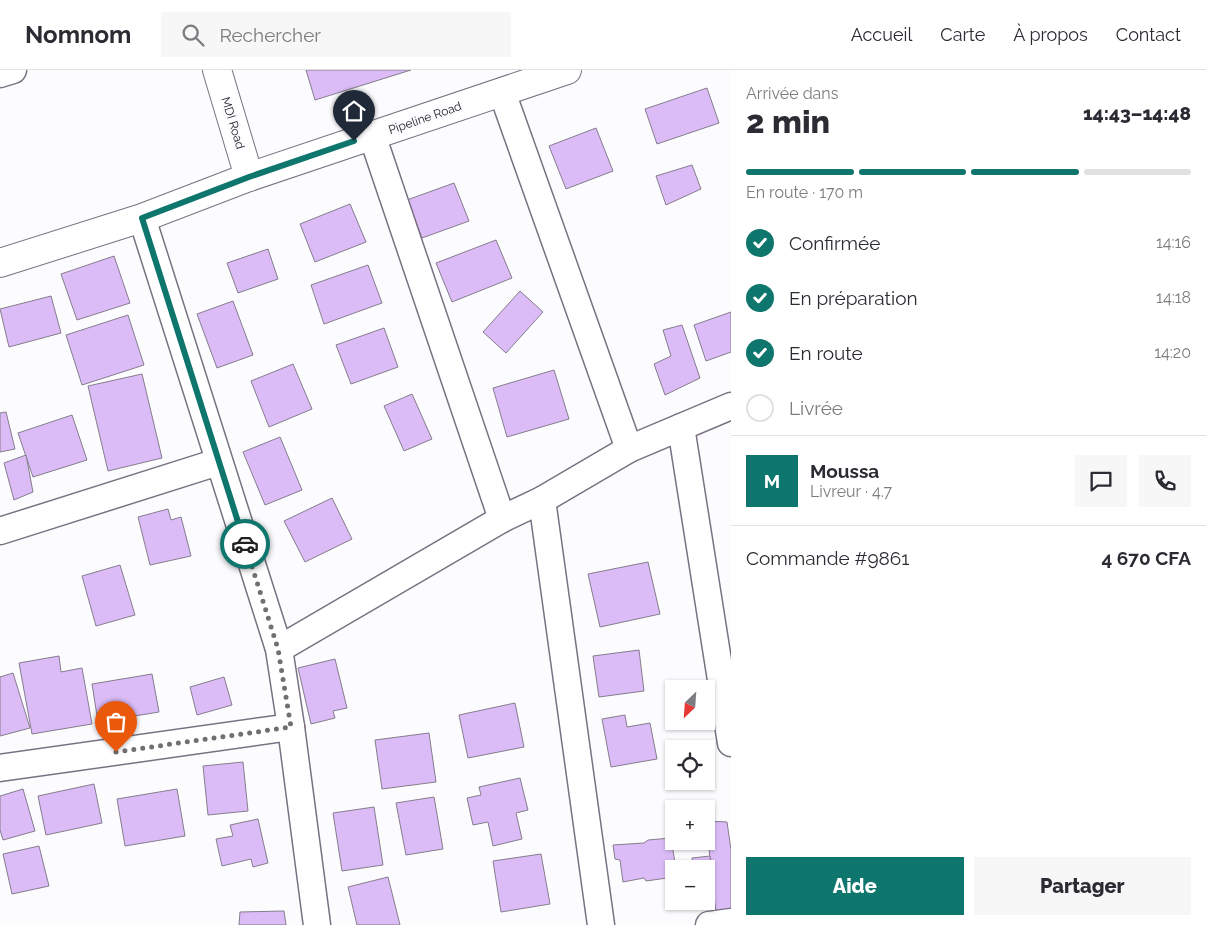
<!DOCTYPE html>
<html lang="fr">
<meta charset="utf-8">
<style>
body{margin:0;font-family:Raleway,sans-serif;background:#f7f7f7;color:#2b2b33;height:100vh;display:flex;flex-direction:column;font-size:19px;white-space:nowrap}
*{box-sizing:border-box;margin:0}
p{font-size:16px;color:#7c7c81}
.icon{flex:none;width:28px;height:28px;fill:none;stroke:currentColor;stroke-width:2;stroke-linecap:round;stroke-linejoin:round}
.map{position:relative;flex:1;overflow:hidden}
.side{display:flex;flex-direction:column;background:#fff;width:475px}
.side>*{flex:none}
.needle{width:32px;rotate:205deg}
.tools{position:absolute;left:665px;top:610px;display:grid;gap:10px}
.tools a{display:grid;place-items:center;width:50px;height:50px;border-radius:0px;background:#fff;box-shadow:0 1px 4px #0004;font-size:25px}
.pin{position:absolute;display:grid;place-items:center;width:42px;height:42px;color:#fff;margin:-51px -21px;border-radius:50% 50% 50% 0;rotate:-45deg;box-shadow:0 0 5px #0007}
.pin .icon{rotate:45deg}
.courier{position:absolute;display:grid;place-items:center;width:50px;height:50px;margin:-25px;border:4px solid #0f766e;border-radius:50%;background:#fff;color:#222;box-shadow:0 1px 6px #0007}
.overview em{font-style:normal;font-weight:800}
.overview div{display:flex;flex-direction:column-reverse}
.overview{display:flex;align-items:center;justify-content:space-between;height:85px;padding:0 15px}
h1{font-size:32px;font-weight:800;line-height:38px}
.bar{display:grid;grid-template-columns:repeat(4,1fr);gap:8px 5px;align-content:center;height:60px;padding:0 15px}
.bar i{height:6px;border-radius:4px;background:#e1e1e2}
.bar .on{background:#0f766e}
.bar p{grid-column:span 4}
.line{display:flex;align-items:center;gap:12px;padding:0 15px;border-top:1px solid #e1e1e2}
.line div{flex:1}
.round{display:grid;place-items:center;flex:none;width:52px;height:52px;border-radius:0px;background:#f7f7f7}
ol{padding:0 15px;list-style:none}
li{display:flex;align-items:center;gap:15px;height:55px}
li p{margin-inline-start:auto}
li .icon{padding:5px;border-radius:50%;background:#0f766e;color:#fff;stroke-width:4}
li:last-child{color:#7c7c81}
li i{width:28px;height:28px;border:2px solid #e1e1e2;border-radius:50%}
.primary-button{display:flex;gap:10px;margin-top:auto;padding:10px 15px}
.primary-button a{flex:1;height:58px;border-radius:0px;background:#0f766e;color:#fff;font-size:20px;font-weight:800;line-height:58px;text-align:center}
.primary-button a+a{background:#f7f7f7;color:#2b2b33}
header{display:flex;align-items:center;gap:30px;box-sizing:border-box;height:70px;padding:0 25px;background:#fff;border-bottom:1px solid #e1e1e2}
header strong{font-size:24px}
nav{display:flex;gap:28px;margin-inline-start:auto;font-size:18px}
.search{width:350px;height:45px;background:#f7f7f7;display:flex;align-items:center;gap:12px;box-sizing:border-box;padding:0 18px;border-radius:0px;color:#7c7c81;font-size:19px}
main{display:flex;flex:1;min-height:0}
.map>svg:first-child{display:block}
.building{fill:#dbbcf7;stroke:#857d8d}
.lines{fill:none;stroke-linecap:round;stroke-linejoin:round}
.minor-casing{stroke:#797181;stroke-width:29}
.tertiary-casing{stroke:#797181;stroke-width:30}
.minor{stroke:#fff;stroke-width:26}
.tertiary{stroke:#fff;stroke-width:28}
.done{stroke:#726f74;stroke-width:5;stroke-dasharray:0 9}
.route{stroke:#0f766e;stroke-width:6}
.labels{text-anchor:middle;stroke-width:5;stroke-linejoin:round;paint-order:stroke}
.street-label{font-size:12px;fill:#27232a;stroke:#fcfbfe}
</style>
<header>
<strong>Nomnom</strong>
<div class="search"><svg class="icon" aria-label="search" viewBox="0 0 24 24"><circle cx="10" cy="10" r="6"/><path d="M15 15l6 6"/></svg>Rechercher</div>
<nav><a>Accueil</a><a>Carte</a><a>À propos</a><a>Contact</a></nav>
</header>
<main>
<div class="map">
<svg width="731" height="855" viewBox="0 0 731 855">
<rect width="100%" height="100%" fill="#fcfbfe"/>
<!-- building -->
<g class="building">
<path d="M 306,0 L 411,0 L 315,30 Z"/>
<path d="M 707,18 L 719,53 L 657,74 L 645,39 Z"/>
<path d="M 596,58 L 613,101 L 566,119 L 549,76 Z"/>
<path d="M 692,95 L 701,119 L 666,135 L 656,106 Z"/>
<path d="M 454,113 L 469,151 L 422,168 L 407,130 Z"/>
<path d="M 350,134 L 366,172 L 315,192 L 300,154 Z"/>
<path d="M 496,170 L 512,208 L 452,232 L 436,193 Z"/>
<path d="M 268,179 L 278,209 L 238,223 L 227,193 Z"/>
<path d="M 114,186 L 130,233 L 77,250 L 61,204 Z"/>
<path d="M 368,195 L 382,233 L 324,254 L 311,215 Z"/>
<path d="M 520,221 L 543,242 L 506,283 L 483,262 Z"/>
<path d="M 51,226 L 61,263 L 9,277 L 0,239 Z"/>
<path d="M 233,231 L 253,285 L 217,298 L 197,244 Z"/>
<path d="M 731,242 L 731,282 L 706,291 L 694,255 Z"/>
<path d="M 128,245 L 144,295 L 82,315 L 66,265 Z"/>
<path d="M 682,255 L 700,308 L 665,325 L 654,294 L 671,286 L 663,260 Z"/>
<path d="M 384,258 L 398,297 L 351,314 L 336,275 Z"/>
<path d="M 293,294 L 312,339 L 269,357 L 251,311 Z"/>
<path d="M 554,300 L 569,349 L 507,367 L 493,318 Z"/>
<path d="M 142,304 L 162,388 L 108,401 L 88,316 Z"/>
<path d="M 412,324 L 432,369 L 404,381 L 384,336 Z"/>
<path d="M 6,342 L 15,379 L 0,382 L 0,343 Z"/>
<path d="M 72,345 L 87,390 L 33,407 L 18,363 Z"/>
<path d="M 280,367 L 302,420 L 265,435 L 243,382 Z"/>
<path d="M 26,385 L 33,422 L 14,430 L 4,393 Z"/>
<path d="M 332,428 L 352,469 L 305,492 L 284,451 Z"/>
<path d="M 168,439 L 171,450 L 181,447 L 191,486 L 150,495 L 138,447 Z"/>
<path d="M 648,492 L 660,544 L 600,557 L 588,504 Z"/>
<path d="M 120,495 L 135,545 L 96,556 L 82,506 Z"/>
<path d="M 639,580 L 644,621 L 599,627 L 593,586 Z"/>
<path d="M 59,586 L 61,602 L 82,598 L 92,654 L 32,664 L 19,593 Z"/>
<path d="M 335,589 L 347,638 L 333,641 L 335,648 L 311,654 L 298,598 Z"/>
<path d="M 13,603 L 30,658 L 0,666 L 0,607 Z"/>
<path d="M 152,604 L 159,642 L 98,652 L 92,614 Z"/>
<path d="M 224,607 L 232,635 L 197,645 L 190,617 Z"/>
<path d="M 515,633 L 524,677 L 468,688 L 459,645 Z"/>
<path d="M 625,645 L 627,657 L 650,653 L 657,689 L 611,697 L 602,649 Z"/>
<path d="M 429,663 L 436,712 L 382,719 L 375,670 Z"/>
<path d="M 243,692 L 248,741 L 208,745 L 203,696 Z"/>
<path d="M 520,708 L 528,740 L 516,743 L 522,769 L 493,776 L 488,752 L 473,755 L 467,728 L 481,725 L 479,717 Z"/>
<path d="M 94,714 L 102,753 L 46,765 L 38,726 Z"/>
<path d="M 23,719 L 35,761 L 3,770 L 0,760 L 0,726 Z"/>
<path d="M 177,719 L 185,766 L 125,776 L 117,729 Z"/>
<path d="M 434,727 L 443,779 L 406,785 L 396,733 Z"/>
<path d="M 374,737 L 383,795 L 342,801 L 333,743 Z"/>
<path d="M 258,749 L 268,793 L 253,797 L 251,789 L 222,796 L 216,769 L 233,766 L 230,755 Z"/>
<path d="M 706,751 L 727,752 L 731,780 L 731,842 L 716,844 Z"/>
<path d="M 671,768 L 676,799 L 674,799 L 674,807 L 646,811 L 644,808 L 623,812 L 620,790 L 615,789 L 613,775 L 644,773 L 648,770 Z"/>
<path d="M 39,776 L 49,816 L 12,824 L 3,784 Z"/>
<path d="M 541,784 L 550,834 L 501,842 L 493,791 Z"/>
<path d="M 710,786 L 714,826 L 706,826 L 706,799 L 693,799 L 692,788 Z"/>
<path d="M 388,807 L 400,855 L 357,855 L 348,817 Z"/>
<path d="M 284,841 L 286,855 L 239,855 L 240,842 Z"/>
</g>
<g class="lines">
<defs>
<g id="minor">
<path d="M 0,4 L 13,0"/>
<path d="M 502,22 L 629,379"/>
<path d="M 372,65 L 502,449"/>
<path d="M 142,148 L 279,579 L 291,657 L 317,855"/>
<path d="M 681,357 L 731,673"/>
<path d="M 542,430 L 601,855"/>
<path d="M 0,461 L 218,392"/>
<path d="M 279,579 L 502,449 L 542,430 L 629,379 L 731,336"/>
<path d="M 0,698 L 291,657"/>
<path d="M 709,855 L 731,852"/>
</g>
<g id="tertiary">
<path d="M 217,0 L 249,107"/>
<path d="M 0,193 L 142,148 L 249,107 L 567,0"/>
</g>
</defs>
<!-- minor casing -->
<use href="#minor" class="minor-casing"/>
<!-- tertiary casing -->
<use href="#tertiary" class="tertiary-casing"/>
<!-- minor -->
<use href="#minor" class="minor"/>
<!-- tertiary -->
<use href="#tertiary" class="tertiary"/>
</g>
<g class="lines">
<!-- done -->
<path class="done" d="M 116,682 L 291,657 L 278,579 L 245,474"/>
<!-- route -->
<path class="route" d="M 245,474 L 142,148 L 249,107 L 354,71"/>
</g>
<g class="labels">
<!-- street labels -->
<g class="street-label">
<text transform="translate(425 48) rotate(-19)" y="4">Pipeline Road</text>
<text transform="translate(233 53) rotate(73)" y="4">MDI Road</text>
</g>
</g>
</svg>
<div class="tools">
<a><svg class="needle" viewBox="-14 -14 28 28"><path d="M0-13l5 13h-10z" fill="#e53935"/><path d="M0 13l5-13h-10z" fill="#7c7c81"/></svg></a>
<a><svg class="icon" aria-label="locate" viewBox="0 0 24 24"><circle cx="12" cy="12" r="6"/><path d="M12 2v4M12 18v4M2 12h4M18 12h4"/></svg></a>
<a>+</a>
<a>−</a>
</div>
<div class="pin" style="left:116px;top:682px;background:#ea580c"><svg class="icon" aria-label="bag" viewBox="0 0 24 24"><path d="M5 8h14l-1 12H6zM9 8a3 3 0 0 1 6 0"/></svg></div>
<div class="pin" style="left:354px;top:71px;background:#1f2937"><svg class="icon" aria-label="home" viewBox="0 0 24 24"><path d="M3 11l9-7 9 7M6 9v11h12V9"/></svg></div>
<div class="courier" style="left:245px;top:474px"><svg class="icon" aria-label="car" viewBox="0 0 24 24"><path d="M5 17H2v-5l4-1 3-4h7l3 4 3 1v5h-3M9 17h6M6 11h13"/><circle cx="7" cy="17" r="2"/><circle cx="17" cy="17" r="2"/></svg></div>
</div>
<section class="side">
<div class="overview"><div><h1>2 min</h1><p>Arrivée dans</p></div><em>14:43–14:48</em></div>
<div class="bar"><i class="on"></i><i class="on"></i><i class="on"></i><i></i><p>En route · 170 m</p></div>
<ol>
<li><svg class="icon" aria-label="check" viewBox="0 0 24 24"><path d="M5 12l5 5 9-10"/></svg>Confirmée<p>14:16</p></li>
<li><svg class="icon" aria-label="check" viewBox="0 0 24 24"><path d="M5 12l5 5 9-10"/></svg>En préparation<p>14:18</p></li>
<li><svg class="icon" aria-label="check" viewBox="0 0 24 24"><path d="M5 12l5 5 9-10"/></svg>En route<p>14:20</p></li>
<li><i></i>Livrée</li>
</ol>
<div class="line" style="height:90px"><b class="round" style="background:#0f766e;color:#fff">M</b><div><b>Moussa</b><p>Livreur · 4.7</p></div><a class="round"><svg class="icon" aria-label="chat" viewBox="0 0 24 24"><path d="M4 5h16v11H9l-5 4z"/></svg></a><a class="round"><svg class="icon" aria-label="phone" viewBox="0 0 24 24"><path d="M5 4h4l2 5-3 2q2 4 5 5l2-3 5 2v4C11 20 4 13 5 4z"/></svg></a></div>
<div class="line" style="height:65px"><div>Commande #9861</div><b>4 670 CFA</b></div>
<div class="primary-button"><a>Aide</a><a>Partager</a></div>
</section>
</main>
